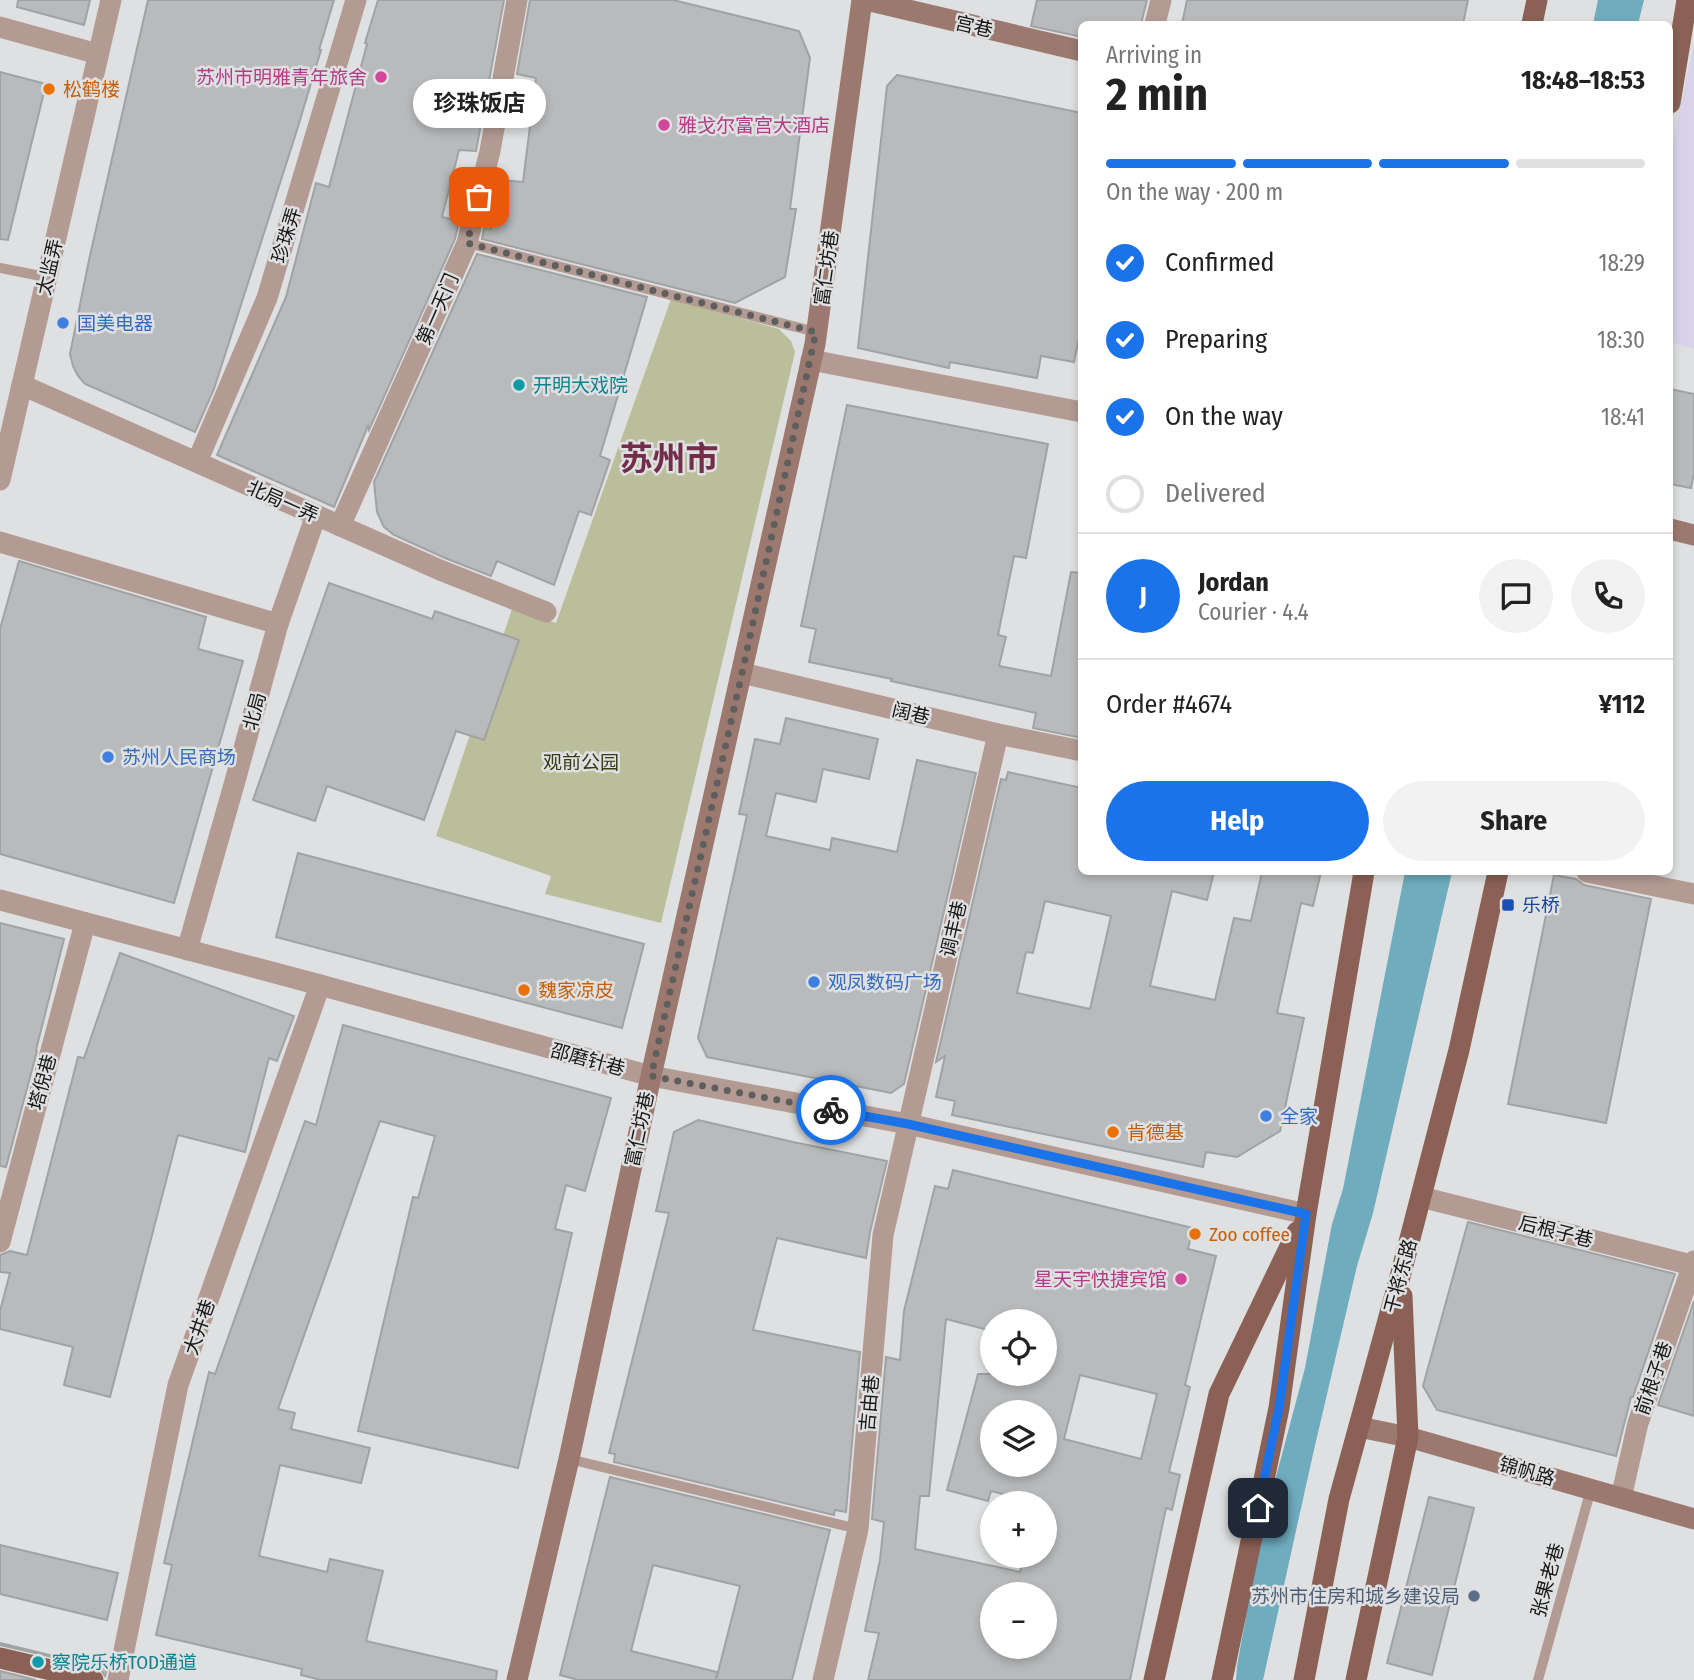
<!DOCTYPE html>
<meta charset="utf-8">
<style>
body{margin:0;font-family:"Fira Sans Condensed","Noto Sans SC",sans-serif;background:#f2f2f2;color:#222;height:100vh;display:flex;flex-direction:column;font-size:26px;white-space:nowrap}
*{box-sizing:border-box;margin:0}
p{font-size:23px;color:#767676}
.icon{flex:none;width:38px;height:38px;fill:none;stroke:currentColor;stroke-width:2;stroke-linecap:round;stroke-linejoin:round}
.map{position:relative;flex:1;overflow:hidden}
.sheet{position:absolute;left:1078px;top:21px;width:595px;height:854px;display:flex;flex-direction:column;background:#fff;border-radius:10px;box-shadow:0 4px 10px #0003}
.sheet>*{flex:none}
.fabs{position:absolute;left:980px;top:1309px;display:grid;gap:14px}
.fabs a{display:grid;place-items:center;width:77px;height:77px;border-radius:50%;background:#fff;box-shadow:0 4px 10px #0003;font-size:35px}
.pin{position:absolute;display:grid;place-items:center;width:60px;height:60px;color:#fff;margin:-30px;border-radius:14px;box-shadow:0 4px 10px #0006}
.courier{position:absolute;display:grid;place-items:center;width:70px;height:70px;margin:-35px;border:5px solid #1a73e8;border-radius:50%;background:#fff;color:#222;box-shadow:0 2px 9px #0007}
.bubble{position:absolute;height:49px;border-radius:24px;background:#fff;box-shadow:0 4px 10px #0003;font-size:23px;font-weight:700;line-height:49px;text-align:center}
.summary em{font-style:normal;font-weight:700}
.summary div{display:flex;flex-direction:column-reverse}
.summary{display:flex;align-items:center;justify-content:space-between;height:119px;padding:0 28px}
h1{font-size:46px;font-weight:700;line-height:52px}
.bar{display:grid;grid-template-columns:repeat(4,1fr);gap:10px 7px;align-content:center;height:84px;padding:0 28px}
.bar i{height:9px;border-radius:5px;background:#e0e0e0}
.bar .current{background:#1a73e8}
.bar p{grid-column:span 4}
.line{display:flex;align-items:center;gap:18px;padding:0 28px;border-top:2px solid #e0e0e0}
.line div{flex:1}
.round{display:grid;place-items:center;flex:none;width:74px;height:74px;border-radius:37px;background:#f2f2f2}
ol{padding:0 28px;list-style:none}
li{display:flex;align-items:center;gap:21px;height:77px}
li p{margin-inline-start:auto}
li .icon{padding:7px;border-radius:50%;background:#1a73e8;color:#fff;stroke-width:4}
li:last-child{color:#767676}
li i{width:38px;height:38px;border:4px solid #e0e0e0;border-radius:50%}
.primary-button{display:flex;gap:14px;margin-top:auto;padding:14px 28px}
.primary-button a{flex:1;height:80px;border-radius:42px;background:#1a73e8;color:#fff;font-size:28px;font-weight:700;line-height:80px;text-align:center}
.primary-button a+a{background:#f2f2f2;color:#222}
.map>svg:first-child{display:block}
.education{fill:#d8d3e9}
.green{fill:#babe9a}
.water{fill:#6eacbe}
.building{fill:#b9babb;stroke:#a1a2a3;stroke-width:2;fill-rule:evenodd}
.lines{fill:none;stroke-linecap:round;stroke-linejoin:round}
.lane{stroke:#b39b94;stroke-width:10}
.street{stroke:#b39b94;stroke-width:21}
.secondary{stroke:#9c796f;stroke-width:21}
.primary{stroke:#8b6155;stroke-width:21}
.done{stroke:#5e5e5e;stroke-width:7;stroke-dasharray:0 12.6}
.route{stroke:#1a73e8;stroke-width:9}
.hotel-dot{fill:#d1479c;stroke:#dfe0e1;stroke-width:2.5}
.food-dot{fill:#e8710a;stroke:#dfe0e1;stroke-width:2.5}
.shop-dot{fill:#3f7fe0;stroke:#dfe0e1;stroke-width:2.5}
.culture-dot{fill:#0f9aa8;stroke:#dfe0e1;stroke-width:2.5}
.transit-dot{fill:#1a4fb4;stroke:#dfe0e1;stroke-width:2.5}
.service-dot{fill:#5c6f8a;stroke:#dfe0e1;stroke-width:2.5}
.labels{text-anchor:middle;stroke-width:5;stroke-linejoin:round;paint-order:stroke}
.street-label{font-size:19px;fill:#181818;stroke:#dfe0e1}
.hotel-label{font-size:19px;fill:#b23c85;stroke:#dfe0e1;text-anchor:end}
.food-label{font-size:19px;fill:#c56008;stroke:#dfe0e1;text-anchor:start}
.shop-label{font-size:19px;fill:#366cbe;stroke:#dfe0e1;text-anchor:start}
.culture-label{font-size:19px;fill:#0d838f;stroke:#dfe0e1;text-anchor:start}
.park-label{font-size:19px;fill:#393c14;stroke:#dfe0e1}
.transit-label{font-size:19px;fill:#164399;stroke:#dfe0e1;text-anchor:start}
.service-label{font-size:19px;fill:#4e5e75;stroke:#dfe0e1;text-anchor:end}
.town-label{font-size:33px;font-weight:bold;fill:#722e49;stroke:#dfe0e1}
</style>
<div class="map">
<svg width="1694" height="1680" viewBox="0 0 1694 1680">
<rect width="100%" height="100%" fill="#dfe0e1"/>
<!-- education -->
<path class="education" d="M 1694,43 L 1694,349 L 1670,342 L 1670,155 Z"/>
<!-- green -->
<path class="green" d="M 671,299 L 779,329 L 791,341 L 795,352 L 661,923 L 545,894 L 551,876 L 436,836 L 512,609 L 556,623 Z"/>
<!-- water -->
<g class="water">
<path d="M 1598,0 L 1644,0 L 1638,24 L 1593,24 Z"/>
<path d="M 1405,872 L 1452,872 L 1373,1213 L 1357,1266 L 1313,1454 L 1263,1680 L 1236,1680 L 1237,1666 L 1251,1589 L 1273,1488 L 1305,1368 L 1332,1224 L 1343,1189 Z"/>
</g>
<!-- building -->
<g class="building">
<path d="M 18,0 L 90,0 L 84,25 L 17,7 Z"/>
<path d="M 148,0 L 334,0 L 319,50 L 321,50 L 297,130 L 214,389 L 195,432 L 85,384 L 78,376 L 73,366 L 70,354 L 89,260 Z"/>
<path d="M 378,0 L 504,0 L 476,151 L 459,150 L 442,217 L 459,221 L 455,239 L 369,430 L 368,426 L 334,507 L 217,455 L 286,297 L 316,183 L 329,187 L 367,44 L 365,43 Z"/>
<path d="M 530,0 L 673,0 L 799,31 L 810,58 L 790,209 L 796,209 L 785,277 L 735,303 L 482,239 L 484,228 L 491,229 L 499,180 L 523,182 L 536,78 L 517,74 Z"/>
<path d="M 1037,0 L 1147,0 L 1141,24 L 1082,24 L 1082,37 L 1031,26 Z"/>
<path d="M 1187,0 L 1468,0 L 1463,24 L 1182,24 Z"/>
<path d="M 0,72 L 46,84 L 8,240 L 0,239 Z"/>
<path d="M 897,75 L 1082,113 L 1082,323 L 1074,362 L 1041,356 L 1037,378 L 950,362 L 949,368 L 858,348 L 887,86 Z"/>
<path d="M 477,254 L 647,297 L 600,456 L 610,460 L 591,515 L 579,511 L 554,585 L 497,561 L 491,576 L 445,558 L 394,535 L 384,527 L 377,512 L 374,482 Z"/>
<path d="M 1670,389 L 1694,394 L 1694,473 L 1691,488 L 1670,484 Z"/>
<path d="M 847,405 L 1048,444 L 1026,558 L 1014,556 L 998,635 L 1006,637 L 999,666 L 1051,676 L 1071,572 L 1082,573 L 1082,738 L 1033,728 L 1036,713 L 891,681 L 892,679 L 809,662 L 816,629 L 801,626 Z"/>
<path d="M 19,561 L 206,617 L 198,649 L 243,661 L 174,903 L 0,854 L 0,629 Z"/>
<path d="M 329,583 L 432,619 L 435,611 L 519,640 L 484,740 L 456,731 L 424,820 L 327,786 L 315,821 L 253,800 Z"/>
<path d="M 786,718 L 878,739 L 869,779 L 823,769 L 816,802 L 776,793 L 766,836 L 830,850 L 832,838 L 897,852 L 917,760 L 976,773 L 904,1084 L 891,1093 L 707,1057 L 698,1038 L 747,815 L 739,814 L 755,739 L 780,744 Z"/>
<path d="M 1008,772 L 1082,788 L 1082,872 L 1214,872 L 1207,900 L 1172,891 L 1150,986 L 1215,1000 L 1234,918 L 1251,921 L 1262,872 L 1321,872 L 1313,906 L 1301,903 L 1277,1013 L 1304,1018 L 1280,1131 L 1237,1157 L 1206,1152 L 1203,1167 L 952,1115 L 955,1101 L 936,1097 L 945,1056 L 936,1062 L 1001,779 L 1006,780 ZM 1045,901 L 1111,916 L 1090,1009 L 1017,993 L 1026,952 L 1033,953 Z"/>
<path d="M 298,853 L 644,944 L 622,1028 L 276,937 Z"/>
<path d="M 1554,875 L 1576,879 L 1584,885 L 1651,899 L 1606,1123 L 1508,1104 Z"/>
<path d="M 0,923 L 64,939 L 36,1050 L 37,1051 L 6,1167 L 0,1166 Z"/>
<path d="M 120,953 L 294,1016 L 277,1061 L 269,1058 L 245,1152 L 178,1135 L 110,1397 L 64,1385 L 73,1347 L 0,1329 L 0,1311 L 10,1273 L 0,1272 L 0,1255 L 10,1251 L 27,1255 L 78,1057 L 84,1058 Z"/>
<path d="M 343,1025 L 611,1098 L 585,1191 L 566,1185 L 555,1229 L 572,1233 L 518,1468 L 358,1431 L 413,1197 L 418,1198 L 435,1136 L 380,1121 L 278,1409 L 295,1413 L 291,1429 L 370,1448 L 361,1483 L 280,1465 L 259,1556 L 327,1572 L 330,1559 L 383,1571 L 366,1641 L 497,1671 L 496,1680 L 321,1680 L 301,1675 L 302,1669 L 156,1635 L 172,1565 L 164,1563 L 209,1372 L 215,1374 L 305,1121 L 316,1125 Z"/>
<path d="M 698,1120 L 793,1142 L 887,1161 L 870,1232 L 866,1258 L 777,1238 L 753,1330 L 860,1352 L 846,1512 L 835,1510 L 834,1515 L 614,1462 L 615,1454 L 609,1453 L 669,1213 L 656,1211 L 674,1132 Z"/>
<path d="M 953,1170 L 1193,1228 L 1188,1249 L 1216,1256 L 1185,1385 L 1190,1387 L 1169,1472 L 1180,1475 L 1172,1510 L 1166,1508 L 1130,1680 L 868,1680 L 879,1633 L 865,1631 L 880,1560 L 884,1522 L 872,1519 L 886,1357 L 900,1360 L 904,1311 L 935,1186 L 948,1189 ZM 946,1319 L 992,1331 L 992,1321 L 1045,1321 L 1045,1374 L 978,1374 L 947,1490 L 988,1501 L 991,1491 L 1039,1503 L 1045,1503 L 1045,1556 L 1024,1556 L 1020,1572 L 915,1549 L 920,1496 L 929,1496 ZM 1080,1375 L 1157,1394 L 1141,1459 L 1064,1439 ZM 992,1412 L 1045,1412 L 1045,1465 L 992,1465 ZM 992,1594 L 1045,1594 L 1045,1647 L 992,1647 Z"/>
<path d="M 1468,1222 L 1675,1274 L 1633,1397 L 1631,1397 L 1616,1456 L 1437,1410 L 1423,1386 Z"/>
<path d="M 1694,1301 L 1694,1416 L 1658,1405 Z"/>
<path d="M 610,1477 L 830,1530 L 792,1680 L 716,1680 L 740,1586 L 653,1565 L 631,1651 L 717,1672 L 716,1680 L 578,1680 L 560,1675 Z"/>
<path d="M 1429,1497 L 1474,1508 L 1432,1675 L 1387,1663 Z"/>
<path d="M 0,1545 L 118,1573 L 107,1620 L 0,1594 Z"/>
<path d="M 0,1643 L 107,1669 L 105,1676 L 101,1670 L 96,1667 L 0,1645 Z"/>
<path d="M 0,1671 L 36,1680 L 0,1680 Z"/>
</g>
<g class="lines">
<!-- lane -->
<g class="lane">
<path d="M 467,243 L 816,332"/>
<path d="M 0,268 L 46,277"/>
<path d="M 569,1459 L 858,1529"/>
<path d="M 1538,1680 L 1591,1489"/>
</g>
<!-- street -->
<g class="street">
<path d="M 1155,24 L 1161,0"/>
<path d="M 0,27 L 98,54"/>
<path d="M 811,360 L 1082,412"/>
<path d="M 22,385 L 440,570 L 546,612"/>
<path d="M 197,462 L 267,298 L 356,0"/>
<path d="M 0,480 L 111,0"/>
<path d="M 340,526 L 467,243 L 490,151 L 517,0"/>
<path d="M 0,542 L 278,624"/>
<path d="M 742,673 L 998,734 L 1082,751"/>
<path d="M 1587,872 L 1694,894"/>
<path d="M 0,900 L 320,985 L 651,1076 L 908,1124 L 1306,1214"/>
<path d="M 187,950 L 235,781 L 278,624 L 316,515"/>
<path d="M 1421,1197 L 1692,1265"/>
<path d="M 0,1242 L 85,923"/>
<path d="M 1621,1498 L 1638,1423 L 1694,1261"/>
<path d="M 118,1680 L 178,1385 L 320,985"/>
<path d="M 823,1680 L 858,1529 L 883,1235 L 998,734"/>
</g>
<!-- secondary -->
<g class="secondary">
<path d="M 866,0 L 1082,51"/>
<path d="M 1670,529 L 1694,535"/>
<path d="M 1359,1427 L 1408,1437 L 1694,1519"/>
<path d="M 517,1680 L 569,1459 L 651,1076 L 815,344 L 862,0"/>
</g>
<!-- primary -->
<g class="primary">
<path d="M 1532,24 L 1537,0"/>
<path d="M 1670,103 L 1687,0"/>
<path d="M 0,1658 L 93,1680"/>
<path d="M 1154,1680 L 1219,1394 L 1297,1232"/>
<path d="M 1222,1680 L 1279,1408 L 1306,1214 L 1364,872"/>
<path d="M 1304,1680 L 1339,1499 L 1401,1273 L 1459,1050 L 1498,872"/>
<path d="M 1356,1680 L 1408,1437 L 1402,1296"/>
</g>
</g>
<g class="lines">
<!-- done -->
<path class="done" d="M 479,197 L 467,243 L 816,332 L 742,673 L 651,1076 L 831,1110"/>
<!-- route -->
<path class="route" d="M 831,1110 L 908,1124 L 1306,1214 L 1279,1408 L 1258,1508"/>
</g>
<!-- markers -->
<g class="hotel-dot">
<circle cx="381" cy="77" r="7"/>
<circle cx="664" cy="125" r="7"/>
<circle cx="1181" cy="1279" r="7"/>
</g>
<g class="food-dot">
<circle cx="49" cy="89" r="7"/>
<circle cx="524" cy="990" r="7"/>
<circle cx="1113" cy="1132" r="7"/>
<circle cx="1195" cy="1234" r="7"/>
</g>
<g class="shop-dot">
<circle cx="63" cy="323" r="7"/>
<circle cx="108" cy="757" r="7"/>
<circle cx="814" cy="982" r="7"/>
<circle cx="1266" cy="1116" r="7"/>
</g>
<g class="culture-dot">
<circle cx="519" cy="385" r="7"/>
<circle cx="38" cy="1662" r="7"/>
</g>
<rect class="transit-dot" x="1501" y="898" width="14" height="14" rx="3.5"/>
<circle class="service-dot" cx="1474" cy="1596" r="7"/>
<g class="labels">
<!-- street labels -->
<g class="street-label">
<text transform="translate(974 26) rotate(13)" y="7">宫巷</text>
<text transform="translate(286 235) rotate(-73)" y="7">珍珠弄</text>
<text transform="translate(49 267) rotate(-77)" y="7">太监弄</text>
<text transform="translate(826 268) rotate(-82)" y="7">富仁坊巷</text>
<text transform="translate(437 309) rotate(-66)" y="7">第一天门</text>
<text transform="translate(283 501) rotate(24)" y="7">北局一弄</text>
<text transform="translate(254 711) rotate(-75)" y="7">北局</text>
<text transform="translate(911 713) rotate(13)" y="7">阔巷</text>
<text transform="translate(953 929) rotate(-77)" y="7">调丰巷</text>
<text transform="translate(588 1059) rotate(15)" y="7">邵磨针巷</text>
<text transform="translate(42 1082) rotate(-75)" y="7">塔倪巷</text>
<text transform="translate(639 1129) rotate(-78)" y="7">富仁坊巷</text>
<text transform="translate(1556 1231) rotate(14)" y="7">后根子巷</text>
<text transform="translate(1400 1276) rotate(-75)" y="7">干将东路</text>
<text transform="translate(199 1327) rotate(-71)" y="7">大井巷</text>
<text transform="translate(1653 1378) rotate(-71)" y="7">前根子巷</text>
<text transform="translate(869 1403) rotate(-85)" y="7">吉由巷</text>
<text transform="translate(1527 1471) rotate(16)" y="7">锦帆路</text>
<text transform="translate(1547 1580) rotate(-75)" y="7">张果老巷</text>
</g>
<!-- hotel labels -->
<g class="hotel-label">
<text x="367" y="84">苏州市明雅青年旅舍</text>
<text x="678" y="132" text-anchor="start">雅戈尔富宫大酒店</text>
<text x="1167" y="1286">星天宇快捷宾馆</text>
</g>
<!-- food labels -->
<g class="food-label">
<text x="63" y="96">松鹤楼</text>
<text x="538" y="997">魏家凉皮</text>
<text x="1127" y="1139">肯德基</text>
<text x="1209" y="1241">Zoo coffee</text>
</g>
<!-- shop labels -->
<g class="shop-label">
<text x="77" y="330">国美电器</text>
<text x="122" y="764">苏州人民商场</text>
<text x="828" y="989">观凤数码广场</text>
<text x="1280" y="1123">全家</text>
</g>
<!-- culture labels -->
<g class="culture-label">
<text x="533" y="392">开明大戏院</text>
<text x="52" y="1669">察院乐桥TOD通道</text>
</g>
<!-- park labels -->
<g class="park-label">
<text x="581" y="769">观前公园</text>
</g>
<!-- transit labels -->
<g class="transit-label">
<text x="1522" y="912">乐桥</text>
</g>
<!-- service labels -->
<g class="service-label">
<text x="1460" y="1603">苏州市住房和城乡建设局</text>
</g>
<!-- town labels -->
<g class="town-label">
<text x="669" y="470">苏州市</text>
</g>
</g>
</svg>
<div class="fabs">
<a><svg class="icon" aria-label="locate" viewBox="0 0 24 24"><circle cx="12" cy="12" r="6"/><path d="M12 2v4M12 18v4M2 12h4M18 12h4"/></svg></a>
<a><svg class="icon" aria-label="layers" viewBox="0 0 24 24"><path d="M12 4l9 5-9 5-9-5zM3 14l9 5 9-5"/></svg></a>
<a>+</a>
<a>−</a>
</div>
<div class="pin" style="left:479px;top:197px;background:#ea580c"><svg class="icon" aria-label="bag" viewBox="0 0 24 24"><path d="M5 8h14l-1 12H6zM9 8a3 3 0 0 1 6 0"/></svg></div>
<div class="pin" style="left:1258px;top:1508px;background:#1f2937"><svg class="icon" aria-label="home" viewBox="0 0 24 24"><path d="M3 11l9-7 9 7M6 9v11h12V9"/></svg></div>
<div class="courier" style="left:831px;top:1110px"><svg class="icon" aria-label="bike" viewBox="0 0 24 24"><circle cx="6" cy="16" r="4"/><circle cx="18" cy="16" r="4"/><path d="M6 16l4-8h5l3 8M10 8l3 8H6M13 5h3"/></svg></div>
<div class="bubble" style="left:413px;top:79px;width:133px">珍珠饭店</div>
<section class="sheet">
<div class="summary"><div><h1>2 min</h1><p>Arriving in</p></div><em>18:48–18:53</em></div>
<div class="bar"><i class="current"></i><i class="current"></i><i class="current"></i><i></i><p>On the way · 200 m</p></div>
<ol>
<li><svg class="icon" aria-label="check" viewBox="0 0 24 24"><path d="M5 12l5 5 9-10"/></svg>Confirmed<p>18:29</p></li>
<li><svg class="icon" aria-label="check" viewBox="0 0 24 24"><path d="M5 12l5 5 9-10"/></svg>Preparing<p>18:30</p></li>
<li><svg class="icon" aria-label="check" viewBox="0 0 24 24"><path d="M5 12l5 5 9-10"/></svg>On the way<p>18:41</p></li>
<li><i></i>Delivered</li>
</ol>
<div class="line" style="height:126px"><b class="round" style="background:#1a73e8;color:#fff">J</b><div><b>Jordan</b><p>Courier · 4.4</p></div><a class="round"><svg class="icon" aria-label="chat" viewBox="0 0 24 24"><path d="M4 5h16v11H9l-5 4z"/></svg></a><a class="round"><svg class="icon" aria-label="phone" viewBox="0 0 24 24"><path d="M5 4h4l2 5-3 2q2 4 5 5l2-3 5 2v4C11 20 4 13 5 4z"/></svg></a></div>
<div class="line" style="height:91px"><div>Order #4674</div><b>¥112</b></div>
<div class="primary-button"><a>Help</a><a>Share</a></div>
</section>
</div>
